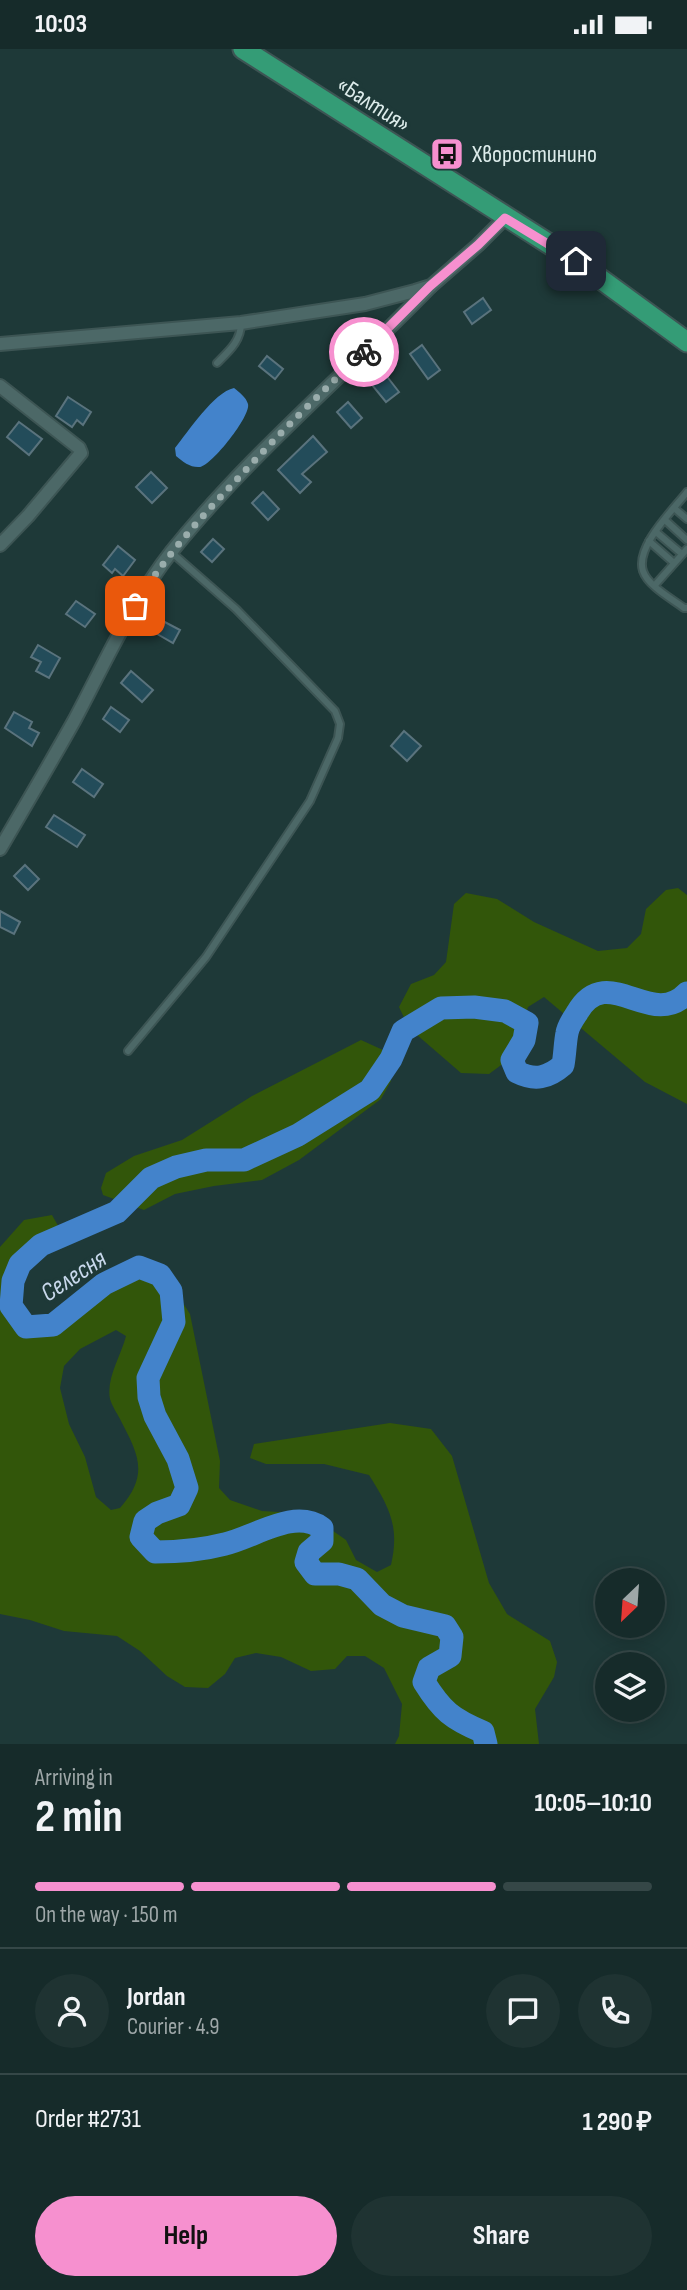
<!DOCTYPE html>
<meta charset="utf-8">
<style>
body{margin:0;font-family:"Sofia Sans Condensed",sans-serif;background:#1f3332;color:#f1f3f6;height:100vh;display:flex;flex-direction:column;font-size:26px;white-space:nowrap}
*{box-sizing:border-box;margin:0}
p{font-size:23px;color:#9ea7a8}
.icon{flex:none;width:38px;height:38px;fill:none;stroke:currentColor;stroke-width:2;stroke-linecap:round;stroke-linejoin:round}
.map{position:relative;height:1695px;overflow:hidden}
.details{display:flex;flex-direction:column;background:#162b2a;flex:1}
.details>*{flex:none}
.needle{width:46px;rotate:205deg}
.tools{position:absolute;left:595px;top:1519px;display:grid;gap:14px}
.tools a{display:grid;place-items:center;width:70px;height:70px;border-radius:50%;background:#162b2a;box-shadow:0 4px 18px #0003,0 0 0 2px #354747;font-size:35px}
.pin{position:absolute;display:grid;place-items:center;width:60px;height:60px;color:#fff;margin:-30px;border-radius:14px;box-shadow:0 4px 10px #0006}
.courier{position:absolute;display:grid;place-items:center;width:70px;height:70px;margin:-35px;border:5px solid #f690cf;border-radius:50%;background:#fff;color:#222;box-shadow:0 2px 9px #0007}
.headline em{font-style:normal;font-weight:700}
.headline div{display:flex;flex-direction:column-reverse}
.headline{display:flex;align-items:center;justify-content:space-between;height:119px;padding:0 35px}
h1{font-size:46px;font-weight:700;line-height:52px}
.bar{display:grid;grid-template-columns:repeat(4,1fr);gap:10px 7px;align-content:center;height:84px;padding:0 35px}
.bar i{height:9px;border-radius:5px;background:#354747}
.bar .selected{background:#f690cf}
.bar p{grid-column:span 4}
.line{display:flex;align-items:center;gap:18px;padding:0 35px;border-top:2px solid #354747}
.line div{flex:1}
.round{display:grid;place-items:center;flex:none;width:74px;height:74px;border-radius:37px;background:#1f3332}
.primary-button{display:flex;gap:14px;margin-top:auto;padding:14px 35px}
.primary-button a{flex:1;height:80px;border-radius:42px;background:#f690cf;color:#111;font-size:28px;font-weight:700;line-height:80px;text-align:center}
.primary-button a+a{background:#1f3332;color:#f1f3f6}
.status{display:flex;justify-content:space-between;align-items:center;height:49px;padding:0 35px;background:#162b2a;direction:ltr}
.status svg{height:19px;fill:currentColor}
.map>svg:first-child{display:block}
.green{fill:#32560a;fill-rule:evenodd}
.water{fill:#4383cb}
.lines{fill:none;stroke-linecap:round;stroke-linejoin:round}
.river{stroke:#4383cb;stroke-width:23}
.building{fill:#234c5a;stroke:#5a737d;stroke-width:2}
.service-casing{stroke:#3d5554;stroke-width:10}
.minor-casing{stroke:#3d5554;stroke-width:16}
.trunk-casing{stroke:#3d5554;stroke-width:23}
.service{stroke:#4c6867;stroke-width:6}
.minor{stroke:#4c6867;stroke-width:12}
.trunk{stroke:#349c76;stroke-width:19}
.done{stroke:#9aadac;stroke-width:7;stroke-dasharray:0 12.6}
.route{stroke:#f690cf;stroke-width:9}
.labels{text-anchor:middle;stroke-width:7;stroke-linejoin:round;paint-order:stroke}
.street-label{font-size:24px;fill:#ddeceb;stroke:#1e3938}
.poi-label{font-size:24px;fill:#ddeceb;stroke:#1e3938;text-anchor:start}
.water-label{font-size:26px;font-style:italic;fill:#c8d8eb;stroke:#1e3938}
</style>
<div class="status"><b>10:03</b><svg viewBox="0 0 49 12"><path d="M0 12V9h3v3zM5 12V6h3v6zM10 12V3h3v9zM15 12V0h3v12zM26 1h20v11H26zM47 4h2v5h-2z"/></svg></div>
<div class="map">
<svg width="687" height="1695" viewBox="0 0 687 1695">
<rect width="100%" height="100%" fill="#1e3938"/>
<!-- green -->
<g class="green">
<path d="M 678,839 L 687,846 L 687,1055 L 645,1033 L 544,948 L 528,958 L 512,1008 L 489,1025 L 461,1024 L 409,979 L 399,958 L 411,935 L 434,926 L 446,913 L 454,855 L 466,844 L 497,850 L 534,873 L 598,902 L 627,899 L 641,885 L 646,860 L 666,841 Z"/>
<path d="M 361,991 L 383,1001 L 391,1032 L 381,1050 L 299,1111 L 262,1131 L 214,1137 L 175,1145 L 144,1161 L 103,1146 L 101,1139 L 106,1124 L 134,1107 L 182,1091 L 252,1047 Z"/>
<path d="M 52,1166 L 61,1182 C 36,1200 5,1220 11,1255 C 13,1263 22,1272 26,1278 L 53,1276 L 104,1235 L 139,1218 C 168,1228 174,1239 190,1265 L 220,1412 L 219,1439 L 230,1451 L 262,1462 L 295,1464 L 326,1477 L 346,1491 L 356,1511 L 377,1523 L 391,1516 C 400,1477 389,1458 369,1426 L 324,1415 L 266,1415 L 250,1409 L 254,1395 L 390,1374 L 431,1380 L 452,1407 L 489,1534 L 507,1565 L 550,1592 L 557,1613 L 554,1628 L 535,1660 L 539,1695 L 395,1695 L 399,1687 L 402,1655 L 384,1619 L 365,1607 L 347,1607 L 335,1620 L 311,1622 L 281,1608 L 256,1604 L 235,1609 L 225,1625 L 208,1639 L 185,1638 L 167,1627 L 140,1602 L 117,1587 L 64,1582 L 30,1571 L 0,1565 L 0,1198 L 24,1171 ZM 116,1281 L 126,1287 C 121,1307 106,1329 110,1350 C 112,1357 117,1364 120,1370 C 138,1405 150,1425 120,1459 L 111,1461 L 96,1448 L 85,1408 L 69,1375 L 60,1339 L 64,1317 L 80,1300 Z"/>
</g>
<!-- water -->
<path class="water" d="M 234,339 C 239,343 246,348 248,355 C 251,367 212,416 200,418 C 191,419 183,413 176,407 L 175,399 C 188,383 214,343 234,339 Z"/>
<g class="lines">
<!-- river -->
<path class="river" d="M 486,1695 L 483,1683 C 452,1670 442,1662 424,1633 L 429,1619 L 450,1607 L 452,1588 L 445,1577 L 403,1567 L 382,1556 L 357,1530 L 339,1525 L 315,1525 L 306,1513 L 309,1503 L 322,1492 L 322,1479 C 294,1459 255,1488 225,1495 C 202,1501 178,1503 155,1503 L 141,1488 L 145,1472 L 157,1464 L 179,1456 L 187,1439 L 178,1410 L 155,1367 L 149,1348 L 148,1329 L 174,1273 L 171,1242 L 160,1226 L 139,1218 L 104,1235 L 53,1276 L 26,1278 L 11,1257 L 13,1232 L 20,1215 L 41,1196 L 117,1163 L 151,1129 L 176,1118 L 206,1111 L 244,1111 L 298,1086 L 370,1041 L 391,1010 L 403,982 L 441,959 L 474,958 L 505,962 L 527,974 L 524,991 L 512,1011 L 517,1023 C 535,1032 548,1029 563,1016 C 565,1005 565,994 567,984 C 568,977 573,970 577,964 C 607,911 651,982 687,944"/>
</g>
<!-- building -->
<g class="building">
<path d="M 483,249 L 491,261 L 472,275 L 464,263 Z"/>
<path d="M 422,296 L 440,321 L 428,330 L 410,305 Z"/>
<path d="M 267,307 L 283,320 L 275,330 L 259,317 Z"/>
<path d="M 385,325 L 399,343 L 386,353 L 372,336 Z"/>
<path d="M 68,348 L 91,363 L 83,376 L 77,371 L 72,378 L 56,367 Z"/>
<path d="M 348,353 L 362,369 L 351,379 L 337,363 Z"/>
<path d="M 19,373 L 42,390 L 29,406 L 7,388 Z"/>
<path d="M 313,387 L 327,403 L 302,425 L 311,433 L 300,444 L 278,421 Z"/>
<path d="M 151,423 L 167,439 L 152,454 L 136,438 Z"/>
<path d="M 263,443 L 279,460 L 268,471 L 252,454 Z"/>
<path d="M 213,490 L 224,500 L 212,513 L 201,503 Z"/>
<path d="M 118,497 L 135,511 L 123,527 L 115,520 L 112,524 L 103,516 Z"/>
<path d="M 76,552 L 95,565 L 85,578 L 66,565 Z"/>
<path d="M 159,570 L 180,581 L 173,594 L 152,582 Z"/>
<path d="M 38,596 L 60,609 L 49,629 L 36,622 L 41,613 L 31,608 Z"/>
<path d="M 131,622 L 153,641 L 142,653 L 121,634 Z"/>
<path d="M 111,658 L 129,671 L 120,683 L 103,670 Z"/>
<path d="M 14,663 L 32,673 L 29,679 L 39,684 L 32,697 L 5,679 Z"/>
<path d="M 404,682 L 421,697 L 407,712 L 391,697 Z"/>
<path d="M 82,720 L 103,735 L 94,748 L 73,733 Z"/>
<path d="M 54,766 L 85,786 L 77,798 L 46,778 Z"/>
<path d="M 25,816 L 39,830 L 28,841 L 14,827 Z"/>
<path d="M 0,862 L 20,873 L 14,885 L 0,878 Z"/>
</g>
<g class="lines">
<defs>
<g id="service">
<path d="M 217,314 C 229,302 241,292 241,274"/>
<path d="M 687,443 C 673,461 635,498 643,522 C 648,537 672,550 684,559 L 687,559"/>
<path d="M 674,459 L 687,470"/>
<path d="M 665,471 L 687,491"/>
<path d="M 656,483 L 682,505"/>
<path d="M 649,492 L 674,514"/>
<path d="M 655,536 L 687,500"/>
<path d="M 128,1002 L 206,908 L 310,752 L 338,689 L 340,675 L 335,662 L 236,560 L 171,503"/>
</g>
<g id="minor">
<path d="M 0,295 L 241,274 L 365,255 L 415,242 L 431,237 L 478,196 L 505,169"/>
<path d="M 0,337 L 79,399 L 81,404 L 28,467 L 0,496"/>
<path d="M 0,800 C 25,757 50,715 74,672 C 105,614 131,554 172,502 C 250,405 345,326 431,237"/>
</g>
<path id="trunk" d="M 243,0 L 576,212 L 687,293"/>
</defs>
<!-- service casing -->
<use href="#service" class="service-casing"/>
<!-- minor casing -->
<use href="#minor" class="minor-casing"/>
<!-- trunk casing -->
<use href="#trunk" class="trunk-casing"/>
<!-- service -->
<use href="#service" class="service"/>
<!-- minor -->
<use href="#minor" class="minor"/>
<!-- trunk -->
<use href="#trunk" class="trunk"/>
</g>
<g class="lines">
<!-- done -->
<path class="done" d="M 135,557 C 160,514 194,476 228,440 C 272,392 317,347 364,303"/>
<!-- route -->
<path class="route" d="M 364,303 L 430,237 L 478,196 L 505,169 L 576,212"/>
</g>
<!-- icons -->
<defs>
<symbol id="bus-square" viewBox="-11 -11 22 22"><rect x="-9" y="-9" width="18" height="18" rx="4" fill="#f690cf" stroke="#1e3938"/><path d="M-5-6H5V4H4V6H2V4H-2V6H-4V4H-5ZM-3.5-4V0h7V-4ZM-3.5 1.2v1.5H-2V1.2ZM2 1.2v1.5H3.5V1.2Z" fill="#111"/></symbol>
</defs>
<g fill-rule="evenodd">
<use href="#bus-square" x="428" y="86" width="38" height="38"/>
</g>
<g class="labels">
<!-- street labels -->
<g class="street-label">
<text transform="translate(374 55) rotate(33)" y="8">«Балтия»</text>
</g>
<!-- poi labels -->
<g class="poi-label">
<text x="472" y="113">Хворостинино</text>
</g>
<!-- water labels -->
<g class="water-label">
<text transform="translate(73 1226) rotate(-33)" y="9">Селесня</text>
</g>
</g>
</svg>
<div class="tools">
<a><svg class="needle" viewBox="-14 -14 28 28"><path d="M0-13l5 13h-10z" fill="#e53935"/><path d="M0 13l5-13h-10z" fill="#9ea7a8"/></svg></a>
<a><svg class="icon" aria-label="layers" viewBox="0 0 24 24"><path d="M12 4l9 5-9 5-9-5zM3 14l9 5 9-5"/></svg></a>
</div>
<div class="pin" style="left:135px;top:557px;background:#ea580c"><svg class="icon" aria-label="bag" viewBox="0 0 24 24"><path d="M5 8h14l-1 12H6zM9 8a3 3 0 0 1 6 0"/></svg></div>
<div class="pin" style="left:576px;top:212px;background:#1f2937"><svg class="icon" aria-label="home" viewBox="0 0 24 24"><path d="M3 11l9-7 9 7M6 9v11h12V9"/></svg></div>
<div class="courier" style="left:364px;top:303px"><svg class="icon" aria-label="bike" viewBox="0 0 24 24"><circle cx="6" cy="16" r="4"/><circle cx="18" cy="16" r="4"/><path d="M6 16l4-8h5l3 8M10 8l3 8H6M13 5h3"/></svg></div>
</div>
<section class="details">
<div class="headline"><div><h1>2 min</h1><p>Arriving in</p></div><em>10:05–10:10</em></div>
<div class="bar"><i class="selected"></i><i class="selected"></i><i class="selected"></i><i></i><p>On the way · 150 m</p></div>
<div class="line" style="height:126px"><a class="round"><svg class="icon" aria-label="person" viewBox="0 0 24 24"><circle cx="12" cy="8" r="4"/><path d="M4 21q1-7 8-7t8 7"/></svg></a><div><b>Jordan</b><p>Courier · 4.9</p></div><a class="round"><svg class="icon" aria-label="chat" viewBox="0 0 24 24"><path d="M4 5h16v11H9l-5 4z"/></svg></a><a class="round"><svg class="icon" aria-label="phone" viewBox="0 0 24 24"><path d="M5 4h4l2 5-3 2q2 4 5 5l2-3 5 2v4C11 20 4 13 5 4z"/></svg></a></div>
<div class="line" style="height:91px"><div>Order #2731</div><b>1 290 ₽</b></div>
<div class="primary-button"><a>Help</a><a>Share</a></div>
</section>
